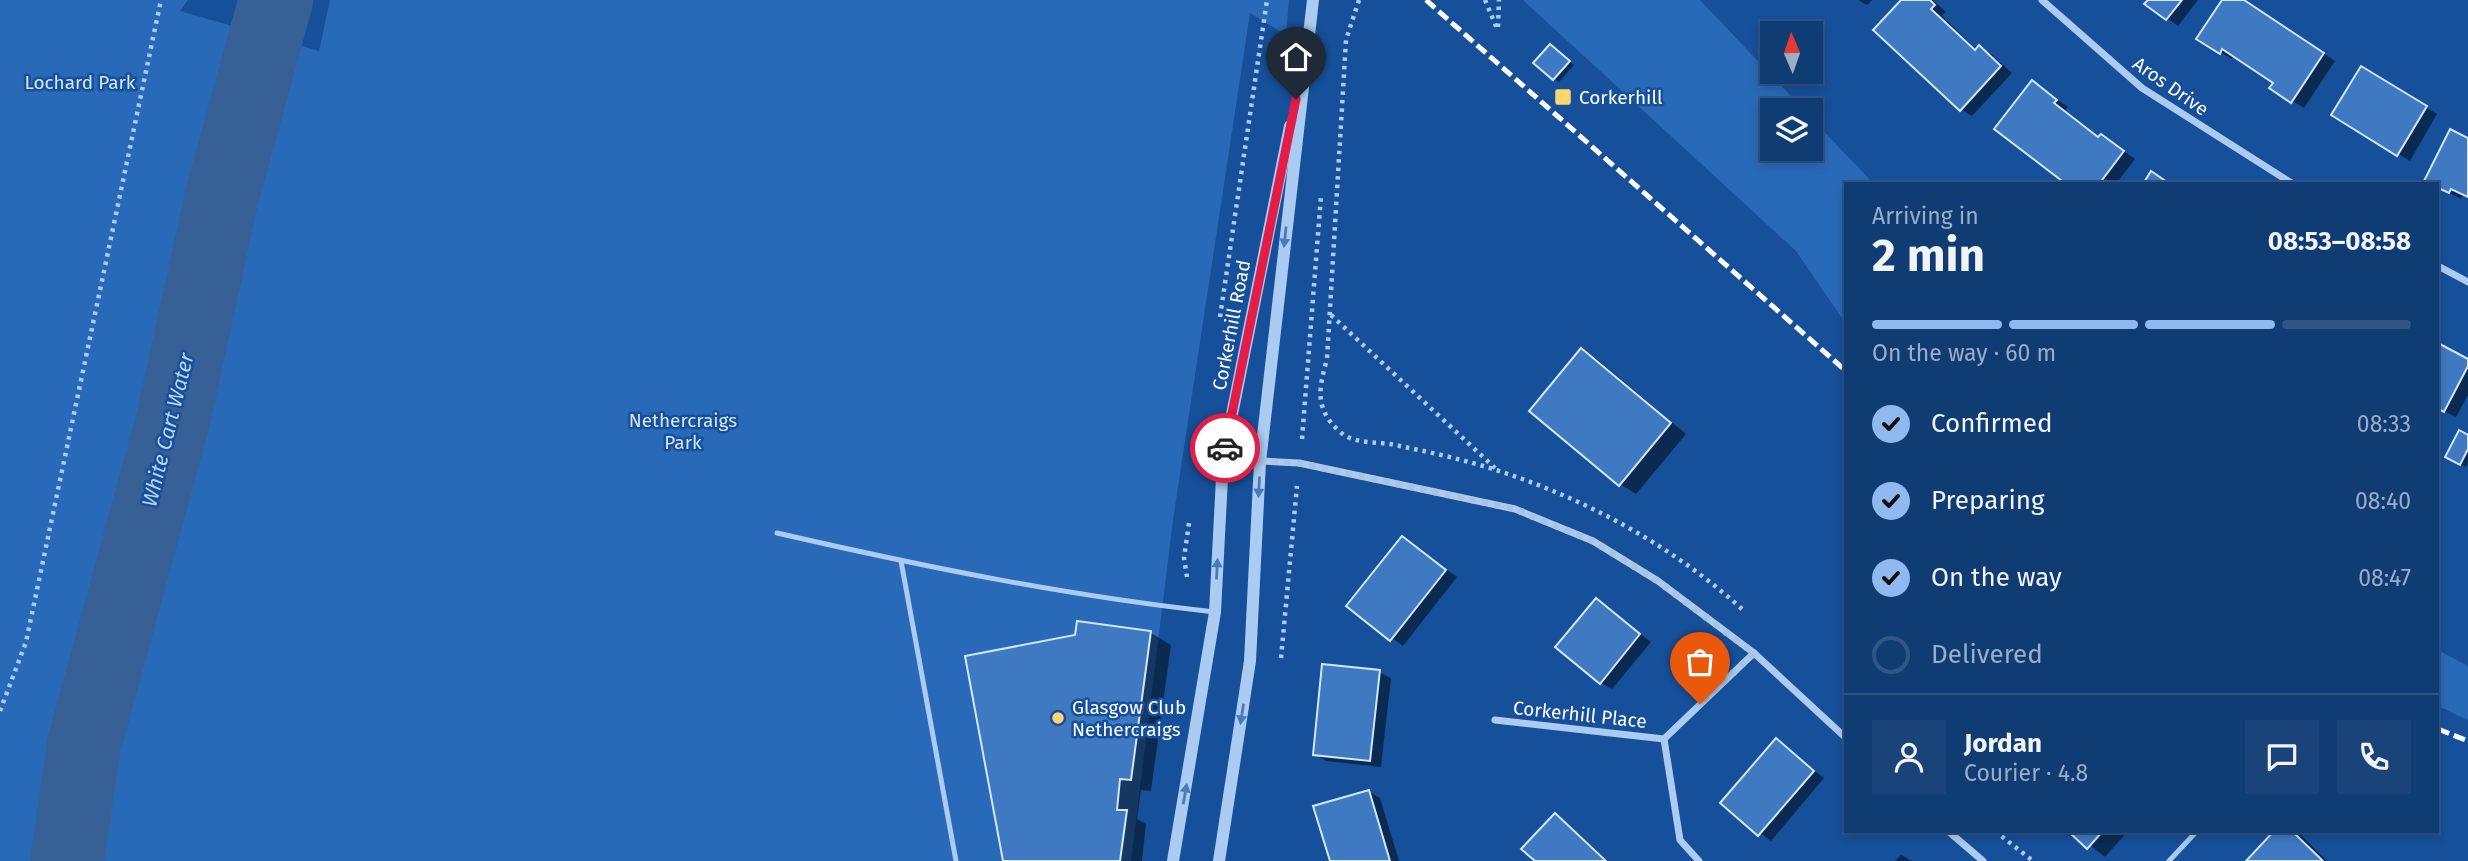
<!DOCTYPE html>
<meta charset="utf-8">
<style>
body{margin:0;font-family:"Fira Sans",sans-serif;background:#194379;color:#f1f3f6;height:100vh;display:flex;flex-direction:column;font-size:26px;white-space:nowrap}
*{box-sizing:border-box;margin:0}
p{font-size:23px;color:#9cadc5}
.icon{flex:none;width:38px;height:38px;fill:none;stroke:currentColor;stroke-width:2;stroke-linecap:round;stroke-linejoin:round}
.map{position:relative;flex:1;overflow:hidden}
.drawer{position:absolute;left:1844px;top:182px;width:595px;height:651px;display:flex;flex-direction:column;background:#103c74;border-radius:0px;box-shadow:0 4px 10px #0003,0 0 0 2px #305686}
.drawer>*{flex:none}
.needle{width:46px;rotate:358deg}
.fabs{position:absolute;left:1760px;top:21px;display:grid;gap:14px}
.fabs a{display:grid;place-items:center;width:63px;height:63px;border-radius:0px;background:#103c74;box-shadow:0 4px 10px #0003,0 0 0 2px #305686;font-size:35px}
.pin{position:absolute;display:grid;place-items:center;width:60px;height:60px;color:#fff;margin:-72px -30px;border-radius:50% 50% 50% 0;rotate:-45deg;box-shadow:0 0 7px #0007}
.pin .icon{rotate:45deg}
.courier{position:absolute;display:grid;place-items:center;width:70px;height:70px;margin:-35px;border:5px solid #e11d48;border-radius:50%;background:#fff;color:#222;box-shadow:0 2px 9px #0007}
.head em{font-style:normal;font-weight:700}
.head div{display:flex;flex-direction:column-reverse}
.head{display:flex;align-items:center;justify-content:space-between;height:119px;padding:0 28px}
h1{font-size:46px;font-weight:700;line-height:52px}
.bar{display:grid;grid-template-columns:repeat(4,1fr);gap:10px 7px;align-content:center;height:84px;padding:0 28px}
.bar i{height:9px;border-radius:5px;background:#305686}
.bar .current{background:#90b9f0}
.bar p{grid-column:span 4}
.line{display:flex;align-items:center;gap:18px;padding:0 28px;border-top:2px solid #305686}
.line div{flex:1}
.round{display:grid;place-items:center;flex:none;width:74px;height:74px;border-radius:0px;background:#194379}
ol{padding:0 28px;list-style:none}
li{display:flex;align-items:center;gap:21px;height:77px}
li p{margin-inline-start:auto}
li .icon{padding:7px;border-radius:50%;background:#90b9f0;color:#111;stroke-width:4}
li:last-child{color:#9cadc5}
li i{width:38px;height:38px;border:4px solid #305686;border-radius:50%}
.map>svg:first-child{display:block}
.green{fill:#296ab8}
.shadow{fill:#0007}
.lines{fill:none;stroke-linecap:round;stroke-linejoin:round}
.river{stroke:#376096;stroke-width:74}
.building{fill:#3f79c1;stroke:#d3e6fc;stroke-width:2}
.path{stroke:#abcbf2;stroke-width:4.5;stroke-dasharray:3.5 5;stroke-linecap:butt}
.service{stroke:#abcbf2;stroke-width:5}
.minor{stroke:#abcbf2;stroke-width:7}
.tertiary{stroke:#abcbf2;stroke-width:12}
.rail{stroke:#fff;stroke-width:5;stroke-dasharray:12 5;stroke-linecap:butt}
.oneway{fill:#4a7bb9}
.done{stroke:#adc2dc;stroke-width:7;stroke-dasharray:0 12.6}
.route{stroke:#e11d48;stroke-width:9}
.poi-dot{fill:#ffd56d;stroke:#16509a;stroke-width:2.5}
.labels{text-anchor:middle;stroke-width:5;stroke-linejoin:round;paint-order:stroke}
.park-label{font-size:19px;fill:#d3e6fc;stroke:#16509a}
.street-label{font-size:19px;fill:#fff;stroke:#16509a}
.poi-label{font-size:19px;fill:#fff;stroke:#16509a;text-anchor:start}
.water-label{font-size:21px;font-style:italic;fill:#b8d5f9;stroke:#16509a}
</style>
<div class="map">
<svg width="2468" height="861" viewBox="0 0 2468 861">
<rect width="100%" height="100%" fill="#16509a"/>
<!-- green -->
<g class="green">
<path d="M 0,0 L 188,0 L 180,11 L 319,51 L 330,0 L 1289,0 L 1286,35 L 1250,13 L 1173,520 L 1131,861 L 0,861 Z"/>
<path d="M 1523,0 L 1700,0 L 1804,110 L 1773,110 L 1773,149 L 1811,149 L 1811,118 L 1874,184 L 1846,184 L 1846,324 L 1796,251 Z"/>
<path d="M 2438,650 L 2468,666 L 2468,720 L 2438,706 Z"/>
</g>
<!-- shadow -->
<g class="shadow">
<path d="M 1858,0 L 1872,0 L 1867,5 Z"/>
<path d="M 1903,0 L 1933,0 L 1946,12 L 1942,16 L 1977,50 L 1979,48 L 1991,54 L 2012,73 L 1972,116 L 1961,109 Z"/>
<path d="M 2150,0 L 2198,0 L 2178,26 L 2147,4 Z"/>
<path d="M 2224,0 L 2243,0 L 2335,61 L 2304,108 L 2271,88 L 2275,82 L 2234,55 L 2232,59 L 2220,52 Z"/>
<path d="M 1556,49 L 1574,65 L 1559,82 L 1554,79 Z"/>
<path d="M 2361,69 L 2437,114 L 2410,161 L 2334,115 Z"/>
<path d="M 2032,82 L 2068,107 L 2064,111 L 2100,138 L 2102,136 L 2113,143 L 2135,159 L 2116,184 L 2069,184 Z"/>
<path d="M 2468,140 L 2468,196 L 2463,194 L 2461,199 L 2438,187 L 2438,184 L 2426,181 Z"/>
<path d="M 2438,345 L 2468,361 L 2468,395 L 2456,417 L 2438,408 Z"/>
<path d="M 1581,350 L 1598,360 L 1686,434 L 1636,494 L 1620,484 Z"/>
<path d="M 2468,437 L 2468,463 L 2466,467 L 2448,457 Z"/>
<path d="M 1403,538 L 1457,577 L 1403,646 L 1349,606 Z"/>
<path d="M 1596,600 L 1651,642 L 1612,689 L 1601,683 Z"/>
<path d="M 1151,633 L 1171,645 L 1151,791 L 1141,790 L 1137,819 L 1146,824 L 1142,861 L 1005,861 Z"/>
<path d="M 1379,672 L 1391,678 L 1381,767 L 1326,761 L 1315,754 Z"/>
<path d="M 1776,740 L 1824,778 L 1771,841 L 1722,803 Z"/>
<path d="M 1368,791 L 1380,798 L 1399,861 L 1331,861 Z"/>
<path d="M 1555,815 L 1566,822 L 1608,861 L 1538,861 Z"/>
<path d="M 2071,831 L 2128,831 L 2105,857 Z"/>
<path d="M 2277,831 L 2300,834 L 2327,861 L 2248,861 Z"/>
<path d="M 1901,855 L 1912,861 L 1895,861 Z"/>
</g>
<g class="lines">
<!-- river -->
<path class="river" d="M 67,861 L 84,745 L 173,420 L 222,196 L 276,0"/>
</g>
<!-- building -->
<g class="building">
<path d="M 1901,0 L 1930,0 L 1935,5 L 1931,9 L 1975,50 L 1979,45 L 2001,66 L 1960,111 L 1873,30 Z"/>
<path d="M 2148,0 L 2182,0 L 2166,20 L 2144,4 Z"/>
<path d="M 2222,0 L 2244,0 L 2324,53 L 2291,103 L 2269,88 L 2273,83 L 2222,49 L 2220,54 L 2196,39 Z"/>
<path d="M 1550,44 L 1570,61 L 1553,80 L 1533,63 Z"/>
<path d="M 2361,66 L 2427,106 L 2397,156 L 2331,115 Z"/>
<path d="M 2032,80 L 2057,100 L 2054,103 L 2098,137 L 2101,134 L 2124,151 L 2099,184 L 2066,184 L 1994,129 Z"/>
<path d="M 2450,129 L 2468,138 L 2468,197 L 2451,189 L 2449,193 L 2438,188 L 2438,184 L 2424,181 Z"/>
<path d="M 2151,171 L 2170,184 L 2143,184 Z"/>
<path d="M 2438,343 L 2468,359 L 2468,366 L 2444,412 L 2438,409 Z"/>
<path d="M 1581,348 L 1671,423 L 1619,486 L 1529,411 Z"/>
<path d="M 2459,430 L 2468,435 L 2468,449 L 2460,465 L 2445,457 Z"/>
<path d="M 1402,536 L 1446,570 L 1390,641 L 1346,606 Z"/>
<path d="M 1596,598 L 1640,634 L 1600,684 L 1555,647 Z"/>
<path d="M 1077,621 L 1151,631 L 1131,780 L 1120,779 L 1117,810 L 1127,810 L 1120,861 L 1003,861 L 965,656 L 1075,635 Z"/>
<path d="M 1322,664 L 1380,670 L 1370,761 L 1313,755 Z"/>
<path d="M 1776,738 L 1814,771 L 1758,836 L 1720,803 Z"/>
<path d="M 1369,790 L 1390,861 L 1330,861 L 1313,806 Z"/>
<path d="M 1555,813 L 1606,861 L 1535,861 L 1521,849 Z"/>
<path d="M 2068,831 L 2103,831 L 2087,849 Z"/>
<path d="M 2274,831 L 2292,831 L 2323,861 L 2246,861 Z"/>
</g>
<g class="lines">
<!-- path -->
<g class="path">
<path d="M 1359,0 L 1346,40 L 1327,359 C 1319,388 1314,408 1339,431 C 1354,445 1377,441 1395,445 C 1429,452 1466,460 1499,471 C 1588,500 1672,546 1742,609"/>
<path d="M 1485,0 L 1498,31"/>
<path d="M 1498,27 L 1499,0"/>
<path d="M 1331,315 L 1496,469"/>
<path d="M 1220,317 L 1267,0"/>
<path d="M 1302,439 L 1321,196"/>
<path d="M 1187,577 L 1184,558 L 1189,523"/>
<path d="M 1281,658 L 1297,486"/>
<path d="M 0,711 L 26,642 L 161,0"/>
<path d="M 1995,831 L 2033,861"/>
</g>
<!-- service -->
<g class="service">
<path d="M 777,533 C 921,566 1067,596 1215,612"/>
<path d="M 901,561 L 956,861"/>
<path d="M 2169,861 L 2197,831"/>
</g>
<!-- minor -->
<g class="minor">
<path d="M 2042,0 L 2142,88 L 2293,184"/>
<path d="M 2438,266 L 2468,282"/>
<path d="M 1223,459 L 1299,463 L 1515,509 L 1593,541 L 1658,581 L 1754,653 L 1846,738"/>
<path d="M 1495,720 L 1664,739 L 1754,653"/>
<path d="M 1664,739 L 1680,840 L 1699,861"/>
<path d="M 1948,831 L 1983,861"/>
</g>
<!-- tertiary -->
<g class="tertiary">
<path d="M 1173,861 L 1215,612 L 1223,459 L 1290,126"/>
<path d="M 1219,861 L 1250,661 L 1260,462 L 1313,0"/>
</g>
<!-- rail -->
<g class="rail">
<path d="M 1426,0 L 1846,371"/>
<path d="M 2438,729 L 2468,741"/>
</g>
</g>
<!-- one-way arrows -->
<defs><path id="oneway-solid" d="M-6-.8H1V-3.2L6.5 0L1 3.2V.8H-6Z" transform="scale(1.75)"/></defs>
<g class="oneway">
<use href="#oneway-solid" transform="translate(1285 237) rotate(96)"/>
<use href="#oneway-solid" transform="translate(1259 487) rotate(93)"/>
<use href="#oneway-solid" transform="translate(1217 569) rotate(-87)"/>
<use href="#oneway-solid" transform="translate(1242 714) rotate(99)"/>
<use href="#oneway-solid" transform="translate(1185 794) rotate(-80)"/>
</g>
<g class="lines">
<!-- done -->
<path class="done" d="M 1225,448 L 1223,459 L 1299,463 L 1515,509 L 1593,541 L 1658,581 L 1754,653 L 1700,704"/>
<!-- route -->
<path class="route" d="M 1225,448 L 1296,99"/>
</g>
<!-- markers -->
<g class="poi-dot">
<rect x="1554" y="88" width="18" height="18" rx="3.5"/>
<circle cx="1058" cy="718" r="7"/>
</g>
<g class="labels">
<!-- park labels -->
<g class="park-label">
<text x="80" y="89">Lochard Park</text>
<text x="683" y="427">Nethercraigs<tspan x="683" dy="22">Park</tspan></text>
</g>
<!-- street labels -->
<g class="street-label">
<text transform="translate(2171 86) rotate(35)" y="7">Aros Drive</text>
<text transform="translate(1231 325) rotate(-79)" y="7">Corkerhill Road</text>
<text transform="translate(1580 714) rotate(6)" y="7">Corkerhill Place</text>
</g>
<!-- poi labels -->
<g class="poi-label">
<text x="1579" y="104">Corkerhill</text>
<text x="1072" y="714">Glasgow Club<tspan x="1072" dy="22">Nethercraigs</tspan></text>
</g>
<!-- water labels -->
<g class="water-label">
<text transform="translate(168 430) rotate(-76)" y="7">White Cart Water</text>
</g>
</g>
</svg>
<div class="fabs">
<a><svg class="needle" viewBox="-14 -14 28 28"><path d="M0-13l5 13h-10z" fill="#e53935"/><path d="M0 13l5-13h-10z" fill="#9cadc5"/></svg></a>
<a><svg class="icon" aria-label="layers" viewBox="0 0 24 24"><path d="M12 4l9 5-9 5-9-5zM3 14l9 5 9-5"/></svg></a>
</div>
<div class="pin" style="left:1700px;top:704px;background:#ea580c"><svg class="icon" aria-label="bag" viewBox="0 0 24 24"><path d="M5 8h14l-1 12H6zM9 8a3 3 0 0 1 6 0"/></svg></div>
<div class="pin" style="left:1296px;top:99px;background:#1f2937"><svg class="icon" aria-label="home" viewBox="0 0 24 24"><path d="M3 11l9-7 9 7M6 9v11h12V9"/></svg></div>
<div class="courier" style="left:1225px;top:448px"><svg class="icon" aria-label="car" viewBox="0 0 24 24"><path d="M5 17H2v-5l4-1 3-4h7l3 4 3 1v5h-3M9 17h6M6 11h13"/><circle cx="7" cy="17" r="2"/><circle cx="17" cy="17" r="2"/></svg></div>
<section class="drawer">
<div class="head"><div><h1>2 min</h1><p>Arriving in</p></div><em>08:53–08:58</em></div>
<div class="bar"><i class="current"></i><i class="current"></i><i class="current"></i><i></i><p>On the way · 60 m</p></div>
<ol>
<li><svg class="icon" aria-label="check" viewBox="0 0 24 24"><path d="M5 12l5 5 9-10"/></svg>Confirmed<p>08:33</p></li>
<li><svg class="icon" aria-label="check" viewBox="0 0 24 24"><path d="M5 12l5 5 9-10"/></svg>Preparing<p>08:40</p></li>
<li><svg class="icon" aria-label="check" viewBox="0 0 24 24"><path d="M5 12l5 5 9-10"/></svg>On the way<p>08:47</p></li>
<li><i></i>Delivered</li>
</ol>
<div class="line" style="height:126px"><a class="round"><svg class="icon" aria-label="person" viewBox="0 0 24 24"><circle cx="12" cy="8" r="4"/><path d="M4 21q1-7 8-7t8 7"/></svg></a><div><b>Jordan</b><p>Courier · 4.8</p></div><a class="round"><svg class="icon" aria-label="chat" viewBox="0 0 24 24"><path d="M4 5h16v11H9l-5 4z"/></svg></a><a class="round"><svg class="icon" aria-label="phone" viewBox="0 0 24 24"><path d="M5 4h4l2 5-3 2q2 4 5 5l2-3 5 2v4C11 20 4 13 5 4z"/></svg></a></div>
</section>
</div>
